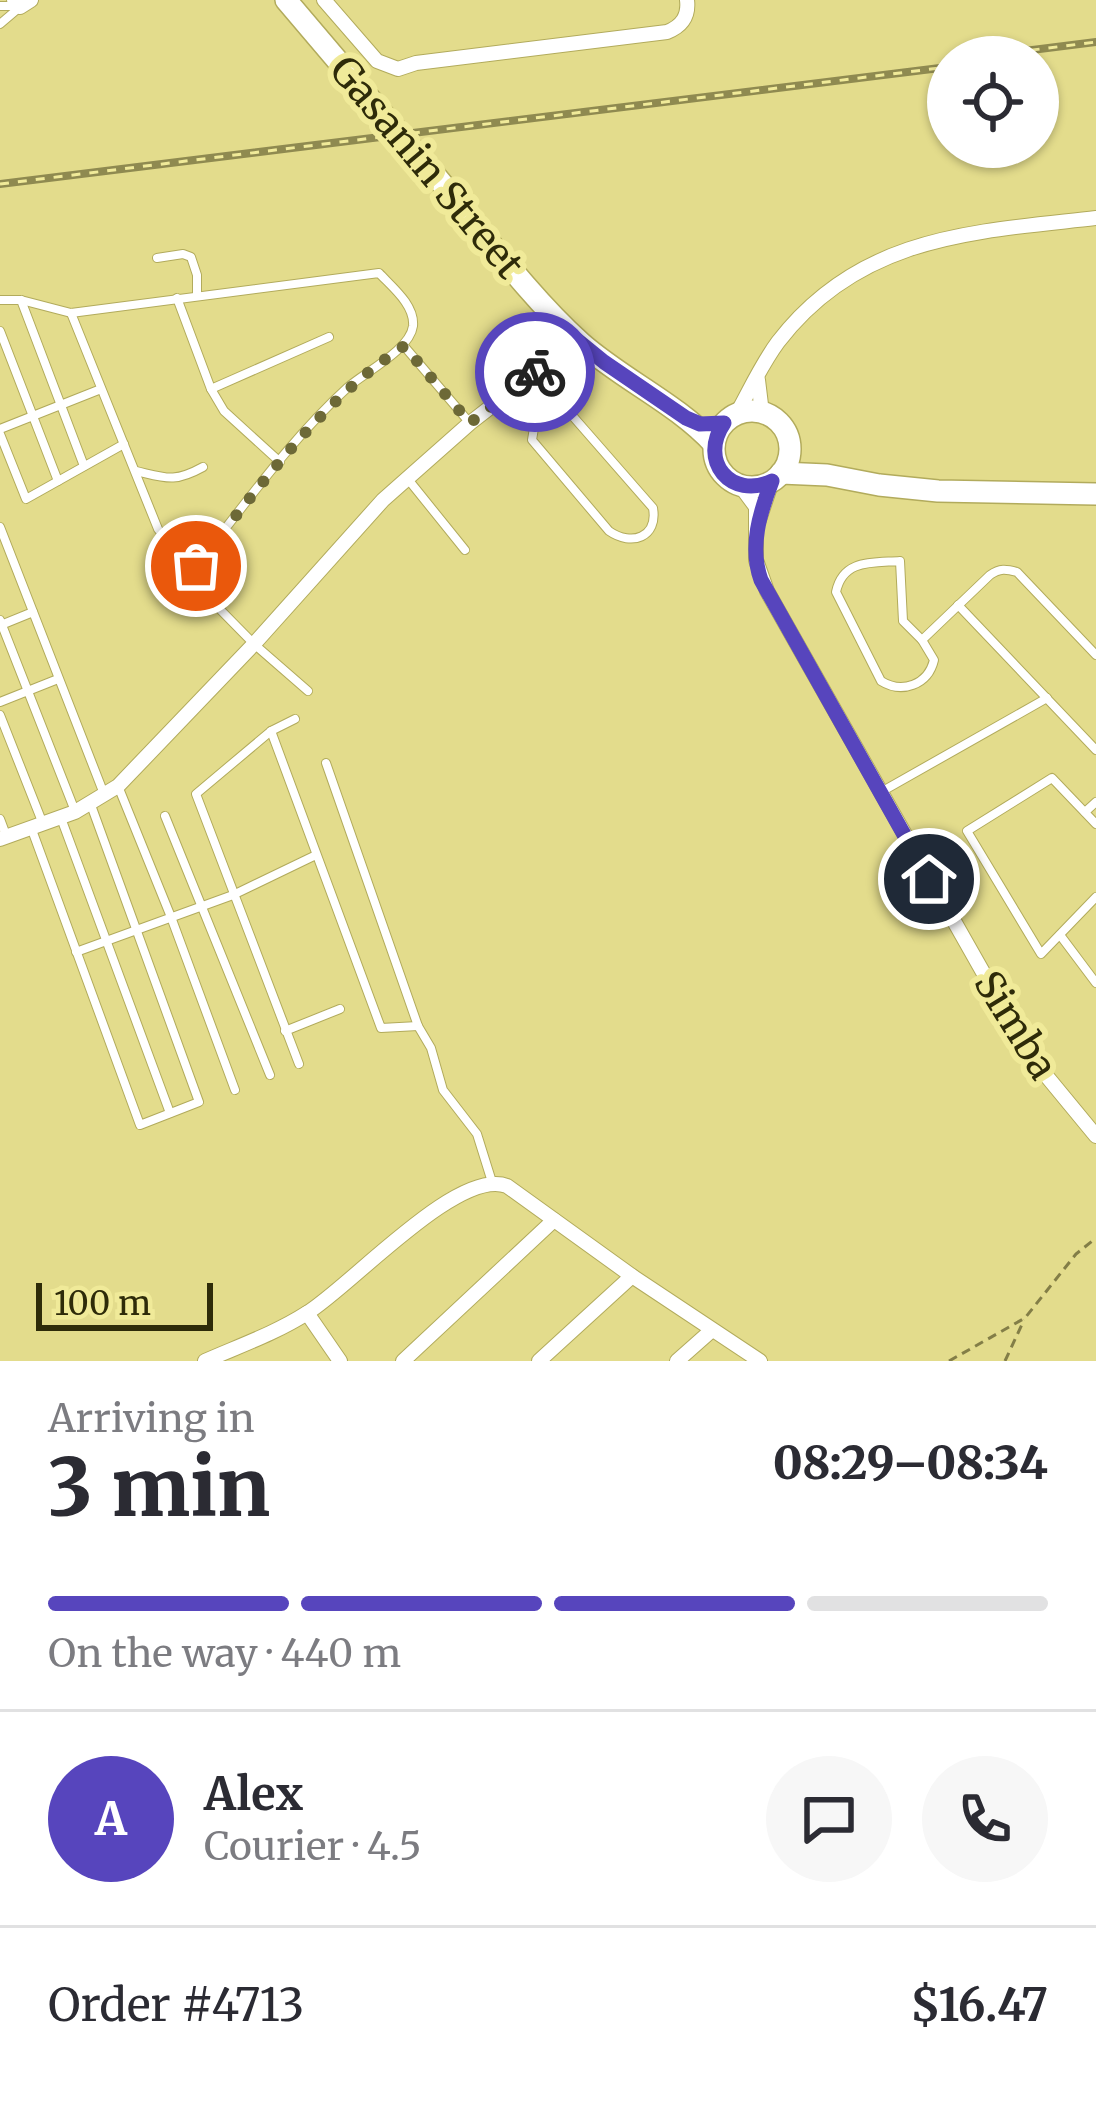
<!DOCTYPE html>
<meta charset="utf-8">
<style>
body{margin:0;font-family:Merriweather,serif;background:#f7f7f7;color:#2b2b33;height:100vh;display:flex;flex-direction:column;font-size:45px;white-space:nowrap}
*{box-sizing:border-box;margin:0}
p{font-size:39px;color:#7c7c81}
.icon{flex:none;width:66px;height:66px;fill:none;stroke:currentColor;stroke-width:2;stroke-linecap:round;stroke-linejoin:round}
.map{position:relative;height:1361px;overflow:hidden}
.sheet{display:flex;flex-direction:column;background:#fff;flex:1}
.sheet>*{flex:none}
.fabs{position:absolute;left:927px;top:36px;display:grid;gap:24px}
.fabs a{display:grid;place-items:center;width:132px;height:132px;border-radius:50%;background:#fff;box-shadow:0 3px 9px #0004;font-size:60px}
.scale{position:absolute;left:36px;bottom:30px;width:177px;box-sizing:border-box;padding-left:12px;border:6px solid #2e2b09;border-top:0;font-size:33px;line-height:42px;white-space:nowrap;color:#2e2b09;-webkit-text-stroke:9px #f0ea99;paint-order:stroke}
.pin{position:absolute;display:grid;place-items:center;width:102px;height:102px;color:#fff;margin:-51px;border:6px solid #fff;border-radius:50%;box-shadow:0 3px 12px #0007}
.courier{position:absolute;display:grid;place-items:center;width:120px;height:120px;margin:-60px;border:9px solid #5745bd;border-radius:50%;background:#fff;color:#222;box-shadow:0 3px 15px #0007}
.summary em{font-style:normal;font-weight:800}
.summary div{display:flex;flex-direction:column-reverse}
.summary{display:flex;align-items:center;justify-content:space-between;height:204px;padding:0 48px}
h1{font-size:78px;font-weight:800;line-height:90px}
.bar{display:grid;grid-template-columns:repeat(4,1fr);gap:18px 12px;align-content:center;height:144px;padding:0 48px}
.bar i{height:15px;border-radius:9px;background:#e1e1e2}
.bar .active{background:#5745bd}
.bar p{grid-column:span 4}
.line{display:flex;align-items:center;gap:30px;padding:0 48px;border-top:3px solid #e1e1e2}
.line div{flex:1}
.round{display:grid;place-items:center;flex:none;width:126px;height:126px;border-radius:63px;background:#f7f7f7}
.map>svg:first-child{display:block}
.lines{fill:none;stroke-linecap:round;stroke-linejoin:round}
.lane-casing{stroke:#b2ab5c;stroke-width:10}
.street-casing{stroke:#b2ab5c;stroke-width:16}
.secondary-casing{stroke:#b2ab5c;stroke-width:24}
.path{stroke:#837e47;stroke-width:3;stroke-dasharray:9 6;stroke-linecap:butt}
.lane{stroke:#fff;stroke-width:8}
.street{stroke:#fff;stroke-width:14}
.secondary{stroke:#fff;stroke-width:21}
.rail-casing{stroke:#8f8a50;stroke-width:8}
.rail{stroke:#f0ea99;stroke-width:3;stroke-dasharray:9;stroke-linecap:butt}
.secondary-bridge-casing{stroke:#b2ab5c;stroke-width:24;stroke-linecap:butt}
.secondary-bridge{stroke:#fff;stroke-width:21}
.done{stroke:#6d6937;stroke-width:12;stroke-dasharray:0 21.6}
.route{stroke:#5745bd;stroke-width:15}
.labels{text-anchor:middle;stroke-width:12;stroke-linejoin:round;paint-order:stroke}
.street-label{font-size:39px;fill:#2e2b09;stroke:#f0ea99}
</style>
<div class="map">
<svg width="1096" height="1361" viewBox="0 0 1096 1361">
<rect width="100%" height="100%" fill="#e3dc8c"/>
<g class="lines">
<defs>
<g id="lane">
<path d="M 0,6 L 18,6"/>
<path d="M 0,24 L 20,7"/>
<path d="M 157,258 L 183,254 L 191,257 L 197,275 L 197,296"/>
<path d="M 177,298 L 211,389 L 224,411 L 280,462"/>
<path d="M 0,300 L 21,300 L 71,313 L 379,273 C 392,287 415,305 413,326 C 410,350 365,372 347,388 C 290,440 244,506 196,566"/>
<path d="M 21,300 L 84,466"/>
<path d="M 71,313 L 158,529 L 177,553 L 196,566 L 196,585 L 254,644 L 308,691"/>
<path d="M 0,331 L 58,481"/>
<path d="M 404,346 L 469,422"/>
<path d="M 535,373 L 653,508 C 658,537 632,547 609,531 L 532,440 L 534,428 L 561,403"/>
<path d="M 211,389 L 329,337"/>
<path d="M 0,429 L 101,389"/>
<path d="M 0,434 L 26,499 L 124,444"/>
<path d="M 136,471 C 166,478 174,483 203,467"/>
<path d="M 407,478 L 465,550"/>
<path d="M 0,527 L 104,794"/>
<path d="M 900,561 L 903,621 L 922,640 L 934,660 C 928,685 902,694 881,681 L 836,592 C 843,559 872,563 900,561 Z"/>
<path d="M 958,605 L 1096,750"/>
<path d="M 0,620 L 75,811"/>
<path d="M 1,625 L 33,612"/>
<path d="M 922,640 L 990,575 C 1000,568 1006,569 1017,572 L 1096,655"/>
<path d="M 0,702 L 58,679"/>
<path d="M 0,715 L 43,824"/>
<path d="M 295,719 L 271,731 L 196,794 L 299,1064"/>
<path d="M 271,731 L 381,1028 L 418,1026"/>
<path d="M 326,763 L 418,1026 L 431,1048 L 443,1090 L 477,1134 L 492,1182"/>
<path d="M 118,786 L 171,917 L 235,1090"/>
<path d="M 881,792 L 1047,698"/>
<path d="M 1085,812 L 1096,802"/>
<path d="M 165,816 L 270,1075"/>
<path d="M 61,818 L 170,1113"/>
<path d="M 0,819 L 6,835"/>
<path d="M 1096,824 L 1052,778 L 967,831 L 1041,954 L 1096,897"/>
<path d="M 32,830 L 140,1125 L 199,1102 L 91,805"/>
<path d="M 1060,935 L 1096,983"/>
<path d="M 76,952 L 233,895 L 316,855"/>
<path d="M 285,1031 L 340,1009"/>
</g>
<g id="street">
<path d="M 14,0 L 20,7 L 31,0"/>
<path d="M 324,0 L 377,61 L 398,69 L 416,63 L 667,32 C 682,26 689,16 687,0"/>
<path d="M 758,380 L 762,413"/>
<path d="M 736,415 C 750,390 761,365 778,342 C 860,235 974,232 1096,218"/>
<path d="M 739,484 L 756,507 L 756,560 L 767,591 L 1018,1034 L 1035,1062 L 1096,1136"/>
<path d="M 759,520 L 772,481"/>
<path d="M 0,839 L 75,812 L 118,786 L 254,644 L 383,500 L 470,423 L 577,340"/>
<path d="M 307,1313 L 340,1361"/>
<path d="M 205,1361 C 239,1346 276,1333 307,1313 C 350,1287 458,1167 507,1186 L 632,1276 L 760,1361"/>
<path d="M 403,1361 L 554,1220"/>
<path d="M 539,1361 L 632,1276"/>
<path d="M 677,1361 L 712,1330"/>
</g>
<g id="secondary">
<path d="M 286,0 L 376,106"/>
<path d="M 416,153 C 470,214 521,289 581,343 C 623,380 676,403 714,444"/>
<circle cx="752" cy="449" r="38"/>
<path d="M 781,473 L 827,475 L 879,485 L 938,491 L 1096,494"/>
</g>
</defs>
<!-- lane casing -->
<use href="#lane" class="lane-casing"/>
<!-- street casing -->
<use href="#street" class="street-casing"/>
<!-- secondary casing -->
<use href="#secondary" class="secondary-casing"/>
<!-- path -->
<g class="path">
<path d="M 949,1361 L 1025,1318 L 1076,1254 L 1096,1238"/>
<path d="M 1005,1361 L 1024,1320"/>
</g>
<!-- lane -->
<use href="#lane" class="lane"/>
<!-- street -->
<use href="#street" class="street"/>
<!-- secondary -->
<use href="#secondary" class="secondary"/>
<defs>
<g id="rail">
<path d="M 977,57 L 1096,42"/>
<path d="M 0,184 L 948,67"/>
</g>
</defs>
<!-- rail casing -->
<use href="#rail" class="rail-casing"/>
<!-- rail -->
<use href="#rail" class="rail"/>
<defs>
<path id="secondary-bridge" d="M 376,106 L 416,153"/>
</defs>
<!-- secondary-bridge casing -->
<use href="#secondary-bridge" class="secondary-bridge-casing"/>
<!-- secondary-bridge -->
<use href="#secondary-bridge" class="secondary-bridge"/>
</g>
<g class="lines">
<!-- done -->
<path class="done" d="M 196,566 C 260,487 319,402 404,346 L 470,423 L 535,372"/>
<!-- route -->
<path class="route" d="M 535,372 L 577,340 L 604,362 L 686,418 L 700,424 L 724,423 C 698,461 731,500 772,481 C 760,512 749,547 761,580 L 929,879"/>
</g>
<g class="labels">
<!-- street labels -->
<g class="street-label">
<text transform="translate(427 167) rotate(50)" y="14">Gasanin Street</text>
<text transform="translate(1016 1025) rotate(58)" y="14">Simba</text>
</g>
</g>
</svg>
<div class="fabs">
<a><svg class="icon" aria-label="locate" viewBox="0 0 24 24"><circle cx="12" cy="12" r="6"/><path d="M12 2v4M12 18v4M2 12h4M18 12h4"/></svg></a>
</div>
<div class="scale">100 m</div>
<div class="pin" style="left:196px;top:566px;background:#ea580c"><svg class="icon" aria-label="bag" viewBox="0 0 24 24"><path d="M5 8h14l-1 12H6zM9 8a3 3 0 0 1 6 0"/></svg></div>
<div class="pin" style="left:929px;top:879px;background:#1f2937"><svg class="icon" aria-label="home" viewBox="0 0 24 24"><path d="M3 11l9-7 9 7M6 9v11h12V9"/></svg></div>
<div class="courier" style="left:535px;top:372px"><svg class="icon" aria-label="bike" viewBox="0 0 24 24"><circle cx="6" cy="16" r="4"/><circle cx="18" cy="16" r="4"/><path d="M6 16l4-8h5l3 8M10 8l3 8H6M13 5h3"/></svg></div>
</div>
<section class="sheet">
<div class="summary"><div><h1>3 min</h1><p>Arriving in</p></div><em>08:29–08:34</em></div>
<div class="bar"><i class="active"></i><i class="active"></i><i class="active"></i><i></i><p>On the way · 440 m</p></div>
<div class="line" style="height:216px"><b class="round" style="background:#5745bd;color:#fff">A</b><div><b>Alex</b><p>Courier · 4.5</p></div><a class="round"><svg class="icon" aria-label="chat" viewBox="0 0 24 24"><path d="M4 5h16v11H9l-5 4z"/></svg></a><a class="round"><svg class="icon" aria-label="phone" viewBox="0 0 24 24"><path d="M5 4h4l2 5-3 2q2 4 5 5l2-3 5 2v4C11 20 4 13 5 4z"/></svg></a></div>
<div class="line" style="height:156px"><div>Order #4713</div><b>$16.47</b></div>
</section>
